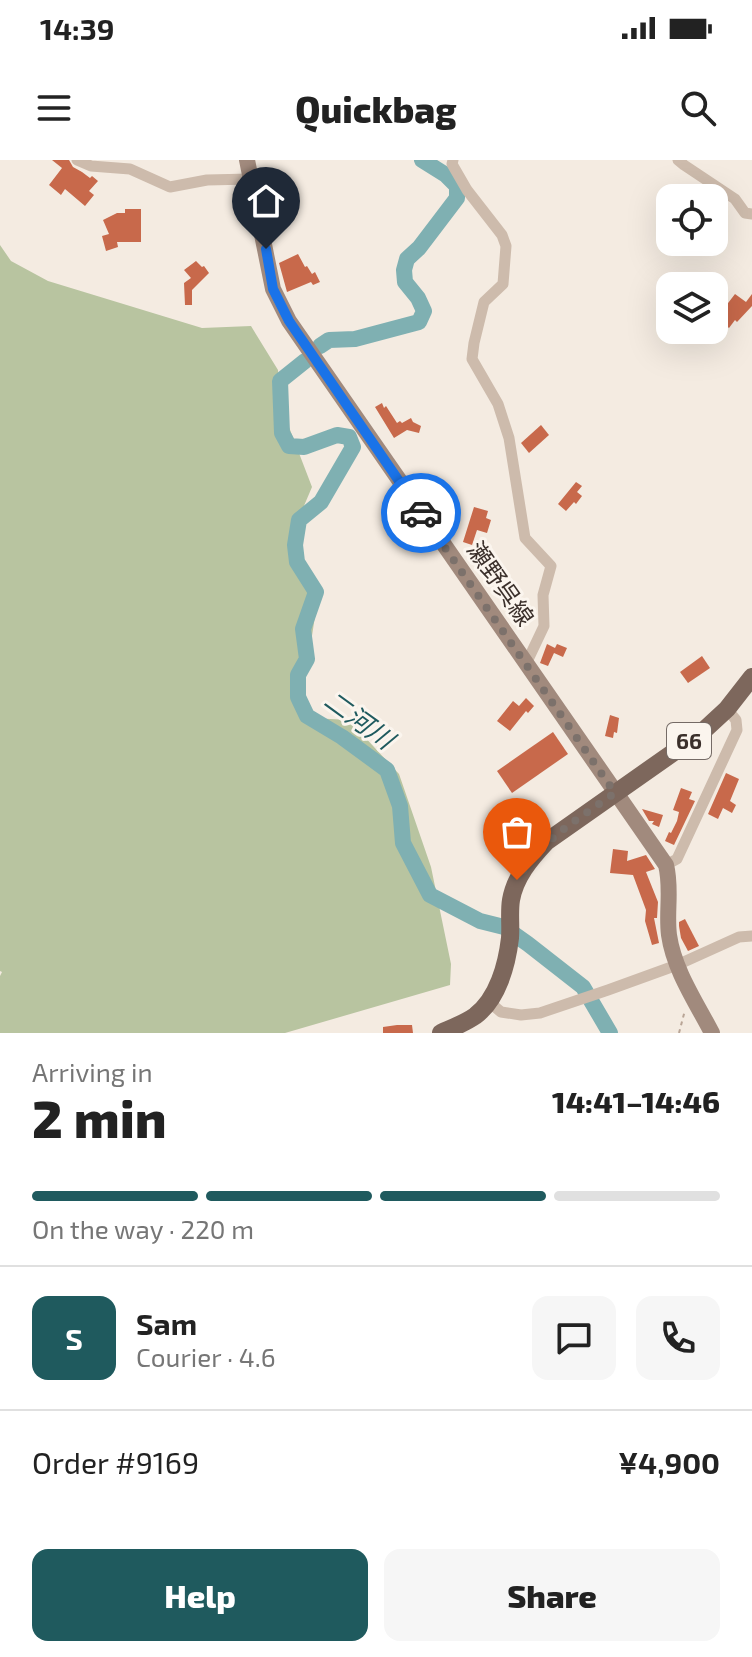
<!DOCTYPE html>
<meta charset="utf-8">
<style>
body{margin:0;font-family:"Exo 2","Noto Sans JP",sans-serif;background:#f6f6f6;color:#222;height:100vh;display:flex;flex-direction:column;font-size:30px;white-space:nowrap}
*{box-sizing:border-box;margin:0}
p{font-size:26px;color:#767676}
.icon{flex:none;width:44px;height:44px;fill:none;stroke:currentColor;stroke-width:2;stroke-linecap:round;stroke-linejoin:round}
.map{position:relative;height:873px;overflow:hidden}
.drawer{display:flex;flex-direction:column;background:#fff;flex:1}
.drawer>*{flex:none}
.tools{position:absolute;left:656px;top:24px;display:grid;gap:16px}
.tools a{display:grid;place-items:center;width:72px;height:72px;border-radius:16px;background:#fff;box-shadow:0 8px 32px #0002;font-size:40px}
.pin{position:absolute;display:grid;place-items:center;width:68px;height:68px;color:#fff;margin:-82px -34px;border-radius:50% 50% 50% 0;rotate:-45deg;box-shadow:0 0 8px #0007}
.pin .icon{rotate:45deg}
.courier{position:absolute;display:grid;place-items:center;width:80px;height:80px;margin:-40px;border:6px solid #1a73e8;border-radius:50%;background:#fff;color:#222;box-shadow:0 2px 10px #0007}
.overview em{font-style:normal;font-weight:800}
.overview div{display:flex;flex-direction:column-reverse}
.overview{display:flex;align-items:center;justify-content:space-between;height:136px;padding:0 32px}
h1{font-size:52px;font-weight:800;line-height:60px}
.bar{display:grid;grid-template-columns:repeat(4,1fr);gap:12px 8px;align-content:center;height:96px;padding:0 32px}
.bar i{height:10px;border-radius:6px;background:#e0e0e0}
.bar .selected{background:#1f5a5e}
.bar p{grid-column:span 4}
.line{display:flex;align-items:center;gap:20px;padding:0 32px;border-top:2px solid #e0e0e0}
.line div{flex:1}
.round{display:grid;place-items:center;flex:none;width:84px;height:84px;border-radius:16px;background:#f6f6f6}
.button{display:flex;gap:16px;margin-top:auto;padding:16px 32px}
.button a{flex:1;height:92px;border-radius:16px;background:#1f5a5e;color:#fff;font-size:32px;font-weight:800;line-height:92px;text-align:center}
.button a+a{background:#f6f6f6;color:#222}
.status{display:flex;justify-content:space-between;align-items:center;height:56px;padding:0 40px;background:#fff;direction:ltr}
.status svg{height:22px;fill:currentColor}
header{display:flex;justify-content:space-between;align-items:center;height:104px;padding:0 32px;background:#fff;font-size:36px;font-weight:800}
.map>svg:first-child{display:block}
.green{fill:#b8c4a0}
.lines{fill:none;stroke-linecap:round;stroke-linejoin:round}
.river{stroke:#7fb0b2;stroke-width:16}
.building{fill:#c8694b}
.path{stroke:#b9a596;stroke-width:2;stroke-dasharray:4 4;stroke-linecap:butt}
.street{stroke:#cdbbac;stroke-width:11}
.secondary{stroke:#a18a7d;stroke-width:16}
.primary{stroke:#7d675c;stroke-width:18}
.done{stroke:#7c716b;stroke-width:8;stroke-dasharray:0 14.4}
.route{stroke:#1a73e8;stroke-width:10}
.labels{text-anchor:middle;stroke-width:6;stroke-linejoin:round;paint-order:stroke}
.shield{fill:#fbf5ee;stroke:#756b66;stroke-width:2}
.shield-label{font-size:22px;font-weight:bold;fill:#3b302b}
.street-label{font-size:24px;fill:#3b302b;stroke:#fbf5ee}
.water-label{font-size:26px;font-style:italic;fill:#1f5a5e;stroke:#fbf5ee}
</style>
<div class="status"><b>14:39</b><svg viewBox="0 0 49 12"><path d="M0 12V9h3v3zM5 12V6h3v6zM10 12V3h3v9zM15 12V0h3v12zM26 1h20v11H26zM47 4h2v5h-2z"/></svg></div>
<header><svg class="icon" aria-label="menu" viewBox="0 0 24 24"><path d="M4 6h16M4 12h16M4 18h16"/></svg>Quickbag<svg class="icon" aria-label="search" viewBox="0 0 24 24"><circle cx="10" cy="10" r="6"/><path d="M15 15l6 6"/></svg></header>
<div class="map">
<svg width="752" height="873" viewBox="0 0 752 873">
<rect width="100%" height="100%" fill="#f4ebe1"/>
<!-- green -->
<path class="green" d="M 0,85 L 11,101 L 48,121 L 202,168 L 251,166 L 278,210 L 279,241 L 312,327 L 292,374 L 319,430 L 308,502 L 298,524 L 312,558 L 349,560 L 399,614 L 431,707 L 451,804 L 450,825 L 285,873 L 0,873 L 0,816 L 2,812 L 0,811 Z"/>
<g class="lines">
<!-- river -->
<g class="river">
<path d="M 320,186 L 329,180 L 355,179 L 419,162 L 424,151 L 418,138 L 405,122 L 404,110 L 407,99 L 419,88 L 457,38 L 457,26 L 446,15 L 422,0"/>
<path d="M 305,201 L 280,221 L 282,273 L 289,286 L 304,287 L 337,275 L 349,277 L 353,287 L 321,342 L 299,360 L 295,385 L 297,402 L 316,432 L 303,469 L 307,499 L 298,515 L 298,537 L 307,556 L 342,577 L 387,610 L 400,646 L 403,683 L 430,735 L 480,761 L 504,767 L 528,784 L 583,827 L 610,873"/>
</g>
</g>
<!-- building -->
<g class="building">
<path d="M 52,0 L 69,0 L 73,7 L 82,12 L 90,18 L 92,16 L 98,21 L 89,31 L 94,35 L 85,46 L 65,29 L 61,35 L 49,25 L 62,8 Z"/>
<path d="M 125,49 L 141,49 L 141,82 L 117,82 L 118,87 L 106,91 L 102,76 L 109,74 L 103,60 L 117,53 L 125,53 Z"/>
<path d="M 298,94 L 305,107 L 307,106 L 312,114 L 315,112 L 320,122 L 313,125 L 311,122 L 287,132 L 279,103 Z"/>
<path d="M 196,101 L 202,107 L 204,106 L 209,113 L 192,130 L 192,145 L 185,145 L 184,123 L 191,118 L 184,110 Z"/>
<path d="M 735,134 L 746,142 L 752,134 L 752,146 L 737,162 L 735,160 L 729,168 L 714,155 L 714,140 L 725,147 Z"/>
<path d="M 382,243 L 384,248 L 386,246 L 397,263 L 400,261 L 402,263 L 411,258 L 413,262 L 421,266 L 419,273 L 407,270 L 394,278 L 375,247 Z"/>
<path d="M 541,265 L 549,275 L 529,293 L 521,283 Z"/>
<path d="M 576,322 L 582,326 L 577,332 L 582,336 L 576,344 L 574,342 L 566,351 L 558,344 Z"/>
<path d="M 474,347 L 488,351 L 486,358 L 491,360 L 487,373 L 477,370 L 472,385 L 463,382 Z"/>
<path d="M 547,484 L 555,488 L 557,484 L 567,488 L 563,497 L 554,493 L 548,506 L 540,503 Z"/>
<path d="M 702,496 L 710,508 L 688,523 L 680,512 Z"/>
<path d="M 526,538 L 534,546 L 528,553 L 526,551 L 510,571 L 497,561 L 513,541 L 519,546 Z"/>
<path d="M 610,555 L 619,558 L 617,573 L 614,572 L 613,578 L 605,576 Z"/>
<path d="M 553,572 L 568,594 L 512,633 L 497,611 Z"/>
<path d="M 726,613 L 739,619 L 730,641 L 736,645 L 732,653 L 723,648 L 718,659 L 708,654 Z"/>
<path d="M 681,628 L 692,632 L 689,639 L 695,641 L 674,685 L 665,681 L 669,672 L 671,673 L 677,661 L 679,652 L 673,650 Z"/>
<path d="M 642,649 L 663,655 L 659,667 L 652,664 L 654,661 L 649,661 Z"/>
<path d="M 613,689 L 628,691 L 627,701 L 646,695 L 655,709 L 646,712 L 658,742 L 657,758 L 654,758 L 659,783 L 652,785 L 645,761 L 646,750 L 633,715 L 610,713 Z"/>
<path d="M 685,759 L 699,786 L 688,791 L 681,778 L 679,766 L 679,762 Z"/>
<path d="M 397,865 L 412,865 L 413,873 L 383,873 L 383,867 Z"/>
</g>
<g class="lines">
<!-- path -->
<path class="path" d="M 679,873 L 685,850"/>
<!-- street -->
<g class="street">
<path d="M 77,0 L 91,6 L 130,9 L 170,27 L 207,20 L 250,19"/>
<path d="M 453,0 L 452,4 L 467,30 L 502,75 L 506,86 L 503,124 L 484,142 L 474,183 L 472,199 L 498,244 L 509,278 L 525,378 L 551,406 L 543,435 L 544,466 L 526,504"/>
<path d="M 678,0 L 684,5 L 735,39 L 745,53 L 752,54"/>
<path d="M 666,705 L 677,699 L 737,570 L 736,560 L 727,549"/>
<path d="M 488,841 L 501,852 L 521,855 L 540,853 L 608,830 L 677,805 L 739,777 L 752,776"/>
</g>
<!-- secondary -->
<path class="secondary" d="M 247,0 L 273,129 L 289,161 L 666,705 C 672,728 666,752 669,775 C 674,810 696,842 712,873"/>
<!-- primary -->
<path class="primary" d="M 441,873 C 452,868 465,863 475,856 C 498,839 507,804 510,778 C 511,766 509,752 511,740 C 515,717 530,699 546,682 L 701,573 L 727,549 L 752,517"/>
</g>
<g class="lines">
<!-- done -->
<path class="done" d="M 421,353 L 615,633 C 578,659 541,680 517,720"/>
<!-- route -->
<path class="route" d="M 266,89 L 273,129 L 289,161 L 421,353"/>
</g>
<g class="labels">
<!-- shield labels -->
<rect class="shield" x="667" y="563" width="44" height="36" rx="6"/>
<g class="shield-label">
<text x="689" y="589">66</text>
</g>
<!-- street labels -->
<g class="street-label">
<text transform="translate(500 424) rotate(55)" y="8">瀬野呉線</text>
</g>
<!-- water labels -->
<g class="water-label">
<text transform="translate(359 560) rotate(36)" y="9">二河川</text>
</g>
</g>
</svg>
<div class="tools">
<a><svg class="icon" aria-label="locate" viewBox="0 0 24 24"><circle cx="12" cy="12" r="6"/><path d="M12 2v4M12 18v4M2 12h4M18 12h4"/></svg></a>
<a><svg class="icon" aria-label="layers" viewBox="0 0 24 24"><path d="M12 4l9 5-9 5-9-5zM3 14l9 5 9-5"/></svg></a>
</div>
<div class="pin" style="left:517px;top:720px;background:#ea580c"><svg class="icon" aria-label="bag" viewBox="0 0 24 24"><path d="M5 8h14l-1 12H6zM9 8a3 3 0 0 1 6 0"/></svg></div>
<div class="pin" style="left:266px;top:89px;background:#1f2937"><svg class="icon" aria-label="home" viewBox="0 0 24 24"><path d="M3 11l9-7 9 7M6 9v11h12V9"/></svg></div>
<div class="courier" style="left:421px;top:353px"><svg class="icon" aria-label="car" viewBox="0 0 24 24"><path d="M5 17H2v-5l4-1 3-4h7l3 4 3 1v5h-3M9 17h6M6 11h13"/><circle cx="7" cy="17" r="2"/><circle cx="17" cy="17" r="2"/></svg></div>
</div>
<section class="drawer">
<div class="overview"><div><h1>2 min</h1><p>Arriving in</p></div><em>14:41–14:46</em></div>
<div class="bar"><i class="selected"></i><i class="selected"></i><i class="selected"></i><i></i><p>On the way · 220 m</p></div>
<div class="line" style="height:144px"><b class="round" style="background:#1f5a5e;color:#fff">S</b><div><b>Sam</b><p>Courier · 4.6</p></div><a class="round"><svg class="icon" aria-label="chat" viewBox="0 0 24 24"><path d="M4 5h16v11H9l-5 4z"/></svg></a><a class="round"><svg class="icon" aria-label="phone" viewBox="0 0 24 24"><path d="M5 4h4l2 5-3 2q2 4 5 5l2-3 5 2v4C11 20 4 13 5 4z"/></svg></a></div>
<div class="line" style="height:104px"><div>Order #9169</div><b>¥4,900</b></div>
<div class="button"><a>Help</a><a>Share</a></div>
</section>
